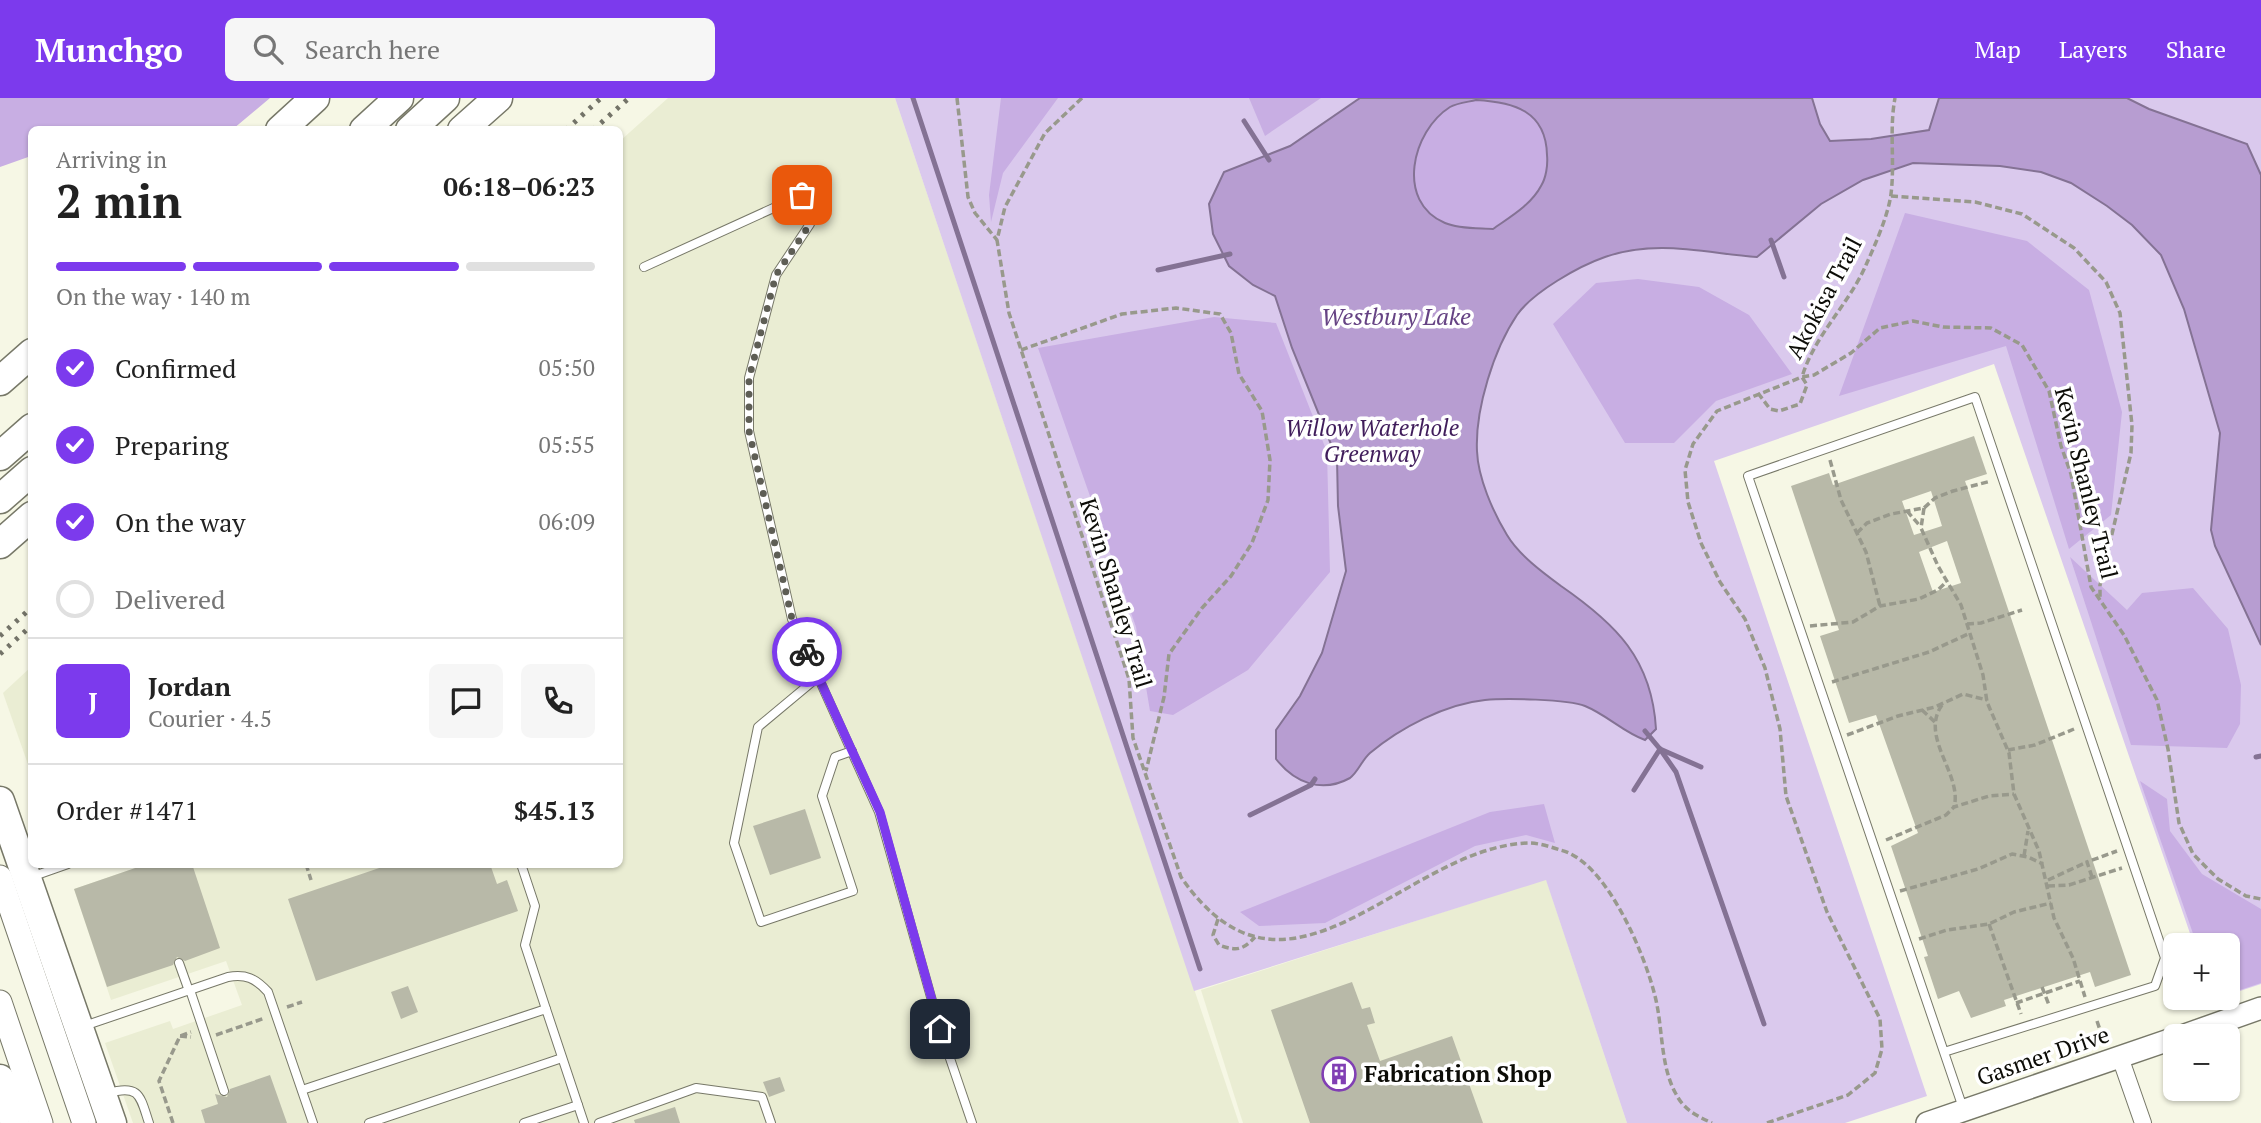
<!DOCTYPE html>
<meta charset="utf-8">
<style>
body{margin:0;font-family:"PT Serif",serif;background:#f6f6f6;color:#222;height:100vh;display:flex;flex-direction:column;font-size:26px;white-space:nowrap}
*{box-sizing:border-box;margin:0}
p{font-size:23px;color:#767676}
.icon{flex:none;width:38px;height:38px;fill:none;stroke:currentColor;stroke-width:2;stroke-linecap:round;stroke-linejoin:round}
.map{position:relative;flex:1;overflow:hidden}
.sheet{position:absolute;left:28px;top:28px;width:595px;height:742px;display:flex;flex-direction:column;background:#fff;border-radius:10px;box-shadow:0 2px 5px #0004}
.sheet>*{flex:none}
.buttons{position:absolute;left:2163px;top:835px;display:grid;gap:14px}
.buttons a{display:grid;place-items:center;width:77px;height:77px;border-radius:10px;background:#fff;box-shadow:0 2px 5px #0004;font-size:35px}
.pin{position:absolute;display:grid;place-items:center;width:60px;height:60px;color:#fff;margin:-30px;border-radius:14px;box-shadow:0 4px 10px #0006}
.courier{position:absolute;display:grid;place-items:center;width:70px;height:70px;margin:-35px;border:5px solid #7c3aed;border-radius:50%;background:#fff;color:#222;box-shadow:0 2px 9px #0007}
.overview em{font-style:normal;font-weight:700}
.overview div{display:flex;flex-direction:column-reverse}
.overview{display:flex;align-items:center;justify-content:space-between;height:119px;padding:0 28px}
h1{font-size:46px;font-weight:700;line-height:52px}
.bar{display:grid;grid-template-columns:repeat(4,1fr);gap:10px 7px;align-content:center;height:84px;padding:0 28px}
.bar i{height:9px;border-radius:5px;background:#e0e0e0}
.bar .selected{background:#7c3aed}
.bar p{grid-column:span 4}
.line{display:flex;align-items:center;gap:18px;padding:0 28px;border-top:2px solid #e0e0e0}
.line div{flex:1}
.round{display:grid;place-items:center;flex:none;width:74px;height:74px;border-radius:10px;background:#f6f6f6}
ol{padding:0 28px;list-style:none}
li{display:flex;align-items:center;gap:21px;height:77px}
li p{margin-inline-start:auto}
li .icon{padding:7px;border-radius:50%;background:#7c3aed;color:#fff;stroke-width:4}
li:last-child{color:#767676}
li i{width:38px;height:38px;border:4px solid #e0e0e0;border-radius:50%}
header{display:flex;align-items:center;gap:42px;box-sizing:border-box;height:98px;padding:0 35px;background:#7c3aed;color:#fff}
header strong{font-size:33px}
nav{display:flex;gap:38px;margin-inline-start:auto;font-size:24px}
.search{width:490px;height:63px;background:#f6f6f6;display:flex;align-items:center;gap:18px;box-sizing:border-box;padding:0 24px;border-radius:10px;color:#767676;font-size:26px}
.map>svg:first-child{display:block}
.built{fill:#eaedd3}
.green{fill:#dac9ed}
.forest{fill:#c8aee3}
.water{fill:#b79dd1;stroke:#847294;stroke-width:2;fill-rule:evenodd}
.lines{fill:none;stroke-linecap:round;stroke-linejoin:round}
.stream{stroke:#847294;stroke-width:5}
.building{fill:#b8b9a8;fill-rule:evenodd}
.service-casing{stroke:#777868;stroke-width:10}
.minor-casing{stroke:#777868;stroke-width:18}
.tertiary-casing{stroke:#777868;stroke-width:24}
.secondary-casing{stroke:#777868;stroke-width:25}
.trunk-casing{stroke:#777868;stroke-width:31}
.path{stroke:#98998c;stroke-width:3.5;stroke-dasharray:7 3.5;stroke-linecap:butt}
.service{stroke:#fff;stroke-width:8}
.minor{stroke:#fff;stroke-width:16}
.tertiary{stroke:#fff;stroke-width:21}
.secondary{stroke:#fff;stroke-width:23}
.trunk{stroke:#fff;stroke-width:28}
.rail{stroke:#737368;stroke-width:5;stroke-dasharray:3.5 7;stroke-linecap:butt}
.done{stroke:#5e5e55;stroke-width:7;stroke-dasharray:0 12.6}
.route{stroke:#7c3aed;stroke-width:9}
.labels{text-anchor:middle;stroke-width:7;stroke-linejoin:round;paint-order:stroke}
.street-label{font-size:23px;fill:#0c0c07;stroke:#fff}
.park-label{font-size:23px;font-style:italic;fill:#401d5b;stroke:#fff}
.poi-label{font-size:23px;font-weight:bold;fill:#0c0c07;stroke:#fff;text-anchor:start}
.water-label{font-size:24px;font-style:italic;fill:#664384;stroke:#fff}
</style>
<header>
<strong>Munchgo</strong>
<div class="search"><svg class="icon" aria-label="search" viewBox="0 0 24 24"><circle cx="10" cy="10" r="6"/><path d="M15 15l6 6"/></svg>Search here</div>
<nav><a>Map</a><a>Layers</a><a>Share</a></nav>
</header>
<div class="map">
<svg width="2261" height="1025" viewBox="0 0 2261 1025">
<rect width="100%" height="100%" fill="#f6f7e5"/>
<!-- built -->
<g class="built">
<path d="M 668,0 L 895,0 L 1239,1025 L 133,1025 L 105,945 L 170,923 L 173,931 L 242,907 L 226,863 L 111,902 L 74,791 L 147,766 L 620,766 L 620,43 Z"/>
<path d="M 31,569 L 31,675 L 3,595 Z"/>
<path d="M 1546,781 L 1627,1025 L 1243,1025 L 1201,892 Z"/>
</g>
<!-- green -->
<path class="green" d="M 895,0 L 2261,0 L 2261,886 L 2228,897 L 2228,847 L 2194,847 L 1994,266 L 1714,363 L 1927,998 L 1845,1025 L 1627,1025 L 1546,782 L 1194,893 Z"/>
<!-- forest -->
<g class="forest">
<path d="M 0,0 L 270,0 L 233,31 L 32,32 L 31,58 L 0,69 Z"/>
<path d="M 1001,0 L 1058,0 L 1003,75 L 991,124 L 989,97 Z"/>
<path d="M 1249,0 L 1321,0 L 1265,38 Z"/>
<path d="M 1476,2 C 1514,4 1546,13 1547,57 C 1548,67 1546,80 1541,88 C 1531,107 1510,119 1493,131 C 1478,130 1459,131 1445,125 C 1395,104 1412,33 1450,9 C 1457,5 1468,4 1476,2 Z"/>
<path d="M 1905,115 L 2027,143 L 2089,192 L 2122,314 L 2111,417 L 2069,451 L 2006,248 L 1839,298 Z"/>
<path d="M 1638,181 L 1699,189 L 1749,217 L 1792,276 L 1716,303 L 1674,345 L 1625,345 L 1553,226 L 1596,185 Z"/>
<path d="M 1214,219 L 1276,225 L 1327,354 L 1330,474 L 1248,572 L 1173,617 L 1150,613 L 1136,529 L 1038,250 Z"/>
<path d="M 2070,459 L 2127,512 L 2142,495 L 2193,490 L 2228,531 L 2241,587 L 2240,626 L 2227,650 L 2131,647 Z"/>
<path d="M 2140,683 L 2167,701 L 2170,733 L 2202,776 L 2261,811 L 2261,885 L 2228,896 L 2228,847 L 2197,847 Z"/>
<path d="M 1544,706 L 1555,745 L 1526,737 L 1475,748 L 1325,825 L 1259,828 L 1240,814 L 1490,714 Z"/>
</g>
<!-- water -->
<path class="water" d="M 1360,0 L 1812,0 L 1820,26 L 1830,43 L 1871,41 L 1929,32 L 1939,0 L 2127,0 L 2149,11 L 2247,46 L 2261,77 L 2261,547 L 2215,448 L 2211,432 L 2220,335 L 2184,211 L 2161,157 L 2132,127 L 2107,108 L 2071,85 L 2041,74 L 2000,68 L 1913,65 L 1863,82 L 1821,106 L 1757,159 C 1705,155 1657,141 1605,159 C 1579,168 1533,194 1517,217 C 1494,251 1475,311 1477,353 C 1478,380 1493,414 1507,437 C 1519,457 1542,474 1561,488 C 1616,526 1652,561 1656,631 L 1645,642 C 1623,634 1607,617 1585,608 C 1568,601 1504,600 1485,602 C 1445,606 1400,630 1370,655 C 1362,662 1358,674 1350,680 C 1321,696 1294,684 1276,661 L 1276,632 L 1300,598 L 1322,555 L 1346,473 L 1338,408 L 1337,361 L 1292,250 L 1275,198 L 1253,187 L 1229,168 L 1213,136 L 1209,106 L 1224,74 L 1290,48 ZM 1476,2 C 1514,4 1546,13 1547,57 C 1548,67 1546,80 1541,88 C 1531,107 1510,119 1493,131 C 1478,130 1459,131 1445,125 C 1395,104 1412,33 1450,9 C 1457,5 1468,4 1476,2 Z"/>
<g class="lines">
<!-- stream -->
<g class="stream">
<path d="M 913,0 L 1200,871"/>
<path d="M 1244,23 L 1269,62"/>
<path d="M 1771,142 L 1784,179"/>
<path d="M 1158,172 L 1230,156"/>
<path d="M 1660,651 L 1676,674 L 1764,926"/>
<path d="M 1660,651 L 1701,669"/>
<path d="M 2256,659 L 2261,658"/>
<path d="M 1634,692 L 1660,651 L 1645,633"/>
<path d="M 1250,717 L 1311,687 L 1315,681"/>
</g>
</g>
<!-- building -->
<g class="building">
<path d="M 1974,338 L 1987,376 L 1965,383 L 2131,877 L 2095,889 L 2090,874 L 2004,902 L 2006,908 L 1971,920 L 1959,893 L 1938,901 L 1924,859 L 1928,858 L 1891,748 L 1918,735 L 1876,617 L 1849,625 L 1820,538 L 1839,532 L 1791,388 L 1829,375 L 1833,387 ZM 1931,393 L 1942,428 L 1914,437 L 1902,403 ZM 1947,443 L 1961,485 L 1933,494 L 1919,454 Z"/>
<path d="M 805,711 L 821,760 L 770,777 L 753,728 Z"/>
<path d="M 147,766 L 192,766 L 220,850 L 185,863 L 177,859 L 173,867 L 107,889 L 74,791 Z"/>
<path d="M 391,766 L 490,766 L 497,786 L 507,782 L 518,813 L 316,883 L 288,801 Z"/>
<path d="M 1352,884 L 1362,911 L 1370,909 L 1375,925 L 1367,927 L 1380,963 L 1452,938 L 1483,1025 L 1310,1025 L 1271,912 Z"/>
<path d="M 408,888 L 418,914 L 401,921 L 391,894 Z"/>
<path d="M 270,977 L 287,1025 L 205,1025 L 201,1012 L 218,1006 L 215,996 L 227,999 L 230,991 Z"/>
<path d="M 780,979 L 785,993 L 769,999 L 763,984 Z"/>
<path d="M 675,1009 L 680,1025 L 635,1025 L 634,1022 Z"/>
</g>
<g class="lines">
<defs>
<g id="service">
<path d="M 644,169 L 802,97 L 810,126 L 776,177 L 749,280 L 749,333 L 792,521 L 879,714 L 940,931 L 972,1025"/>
<path d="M 818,579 L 758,629 L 734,745 L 761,824 L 853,793 L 822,698 L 835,659 L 852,653"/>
<path d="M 521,766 L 535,808 L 525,847 L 546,911"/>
<path d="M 31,779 L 68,766"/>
<path d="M 179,865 L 189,893"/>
<path d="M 190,892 L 224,993"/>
<path d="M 84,928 L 228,879 C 246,876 255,880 268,894 L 313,1025"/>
<path d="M 1944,954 L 2155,888 L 2165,860 L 1975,299 L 1748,378 L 1963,1010"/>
<path d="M 302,992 L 546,911 L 584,1025"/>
<path d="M 108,995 C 140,986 140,998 149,1025"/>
<path d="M 369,1025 L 562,960"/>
<path d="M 524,1025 L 578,1007"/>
<path d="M 599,1025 L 696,990 L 762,999 L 771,1025"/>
</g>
<path id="minor" d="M 2120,959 L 2143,1025"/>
<g id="tertiary">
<path d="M 2182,938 L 2261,910"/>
<path d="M 1927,1025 L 2175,940"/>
</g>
<g id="secondary">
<path d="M 0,779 L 84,1025"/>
<path d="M 0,904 L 41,1025"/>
</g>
<g id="trunk">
<path d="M 280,32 L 315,0"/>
<path d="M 364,32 L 399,0"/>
<path d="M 410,32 L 445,0"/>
<path d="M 462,32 L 498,0"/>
<path d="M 0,283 L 32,255"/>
<path d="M 0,358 L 32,330"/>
<path d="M 0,401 L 32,373"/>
<path d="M 0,446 L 32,418"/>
<path d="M 0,703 L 112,1025"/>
<path d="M 0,981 L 15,1025"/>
</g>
</defs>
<!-- service casing -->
<use href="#service" class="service-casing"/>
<!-- minor casing -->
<use href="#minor" class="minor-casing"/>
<!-- tertiary casing -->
<use href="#tertiary" class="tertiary-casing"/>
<!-- secondary casing -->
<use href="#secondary" class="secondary-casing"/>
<!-- trunk casing -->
<use href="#trunk" class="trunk-casing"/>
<!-- path -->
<g class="path">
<path d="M 957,0 L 968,99 L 975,115 L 997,142"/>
<path d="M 1082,0 L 1045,35 L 1005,109 L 997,142 L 1009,215 L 1129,581 L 1133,640 L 1181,779 C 1289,936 1404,748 1529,745 C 1539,745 1551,749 1560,752 C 1606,762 1645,857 1655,898 C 1663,929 1660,968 1676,996 C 1684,1012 1697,1018 1712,1025"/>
<path d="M 1891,98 L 1975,104 L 2022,116 L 2074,150 L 2106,184 L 2120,215 L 2132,327 L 2131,355 L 2100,487 L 2100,500"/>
<path d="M 1021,252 L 1122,216 L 1176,210 L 1220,216 L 1231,235 L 1239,276 L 1262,313 L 1270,362 L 1268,402 L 1252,445 L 1231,478 L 1202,510 L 1169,556 L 1164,599 L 1146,673"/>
<path d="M 1758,295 L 1770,311 L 1779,313 L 1800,306 L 1807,287 L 1802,279 C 1814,238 1849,206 1866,167 C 1875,147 1888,118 1891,96 C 1895,64 1889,32 1895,0"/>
<path d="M 1830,362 L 1841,402 L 1866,454 L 1880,508"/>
<path d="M 1924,410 L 1921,430 L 1938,468 L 1961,507 L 1983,577 L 1987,604 L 2009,655 L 2014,696 L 2039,753 L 2054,820 L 2073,860 L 2085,899"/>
<path d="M 1907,413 L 1920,428"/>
<path d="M 1857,435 L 1867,425 L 1891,416 L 1924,410 L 1935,400 L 1953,393 L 1991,383"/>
<path d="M 1967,526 L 1981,525 L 2022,512"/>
<path d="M 1810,528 L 1853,524 L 1880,508 L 1919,501 L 1938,492 L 1946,484"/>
<path d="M 1832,584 L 1929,554 L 1968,536"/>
<path d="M 1942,607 C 1919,639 1963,677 1954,709"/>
<path d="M 1922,612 L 1936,625"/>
<path d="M 1847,637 L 1898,618 L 1935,609 L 1963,596 L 1987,602"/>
<path d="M 2008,652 L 2035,647 L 2074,631"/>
<path d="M 1886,742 L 1946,717 L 1954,709 L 1989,698 L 2014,696"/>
<path d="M 2024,758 L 2028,733"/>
<path d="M 306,766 L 311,782"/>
<path d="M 2092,779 L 2087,764 L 2117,753"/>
<path d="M 2048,782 L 2087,764"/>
<path d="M 2048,788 L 2069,787 L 2122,770"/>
<path d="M 1900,793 L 1978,771 L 2012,756 L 2028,759 L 2043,766"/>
<path d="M 1218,821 L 1213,837 L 1219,847 C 1236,853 1242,853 1255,839"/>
<path d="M 1989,826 L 2021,916"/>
<path d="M 1919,841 L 1947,832 L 1989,826 L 2014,814 L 2051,805"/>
<path d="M 2042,889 L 2049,907"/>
<path d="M 2016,905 L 2080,883"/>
<path d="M 287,909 L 302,904"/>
<path d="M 2097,923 L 2104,944"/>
<path d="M 216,937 L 265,920"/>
<path d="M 180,938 L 191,939"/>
<path d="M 173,1025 L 159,983 L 180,938 L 191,934"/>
<path d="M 1767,1025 L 1848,997 L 1875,975 L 1882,951 L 1880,921 L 1827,814 L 1786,698 L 1780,631 L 1765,570 L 1745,521 L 1720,484 L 1701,445 L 1688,404 L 1685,372 L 1693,346 L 1717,313 L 1802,279 L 1814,277 L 1851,255 L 1880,230 L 1913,223 L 1943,229 L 1991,230 L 2022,247 L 2049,293 L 2061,348 L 2071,376 L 2091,489 L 2124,537 L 2157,602 L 2168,651 L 2179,725 L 2193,756 L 2218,781 L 2246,798 L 2261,801"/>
</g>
<!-- service -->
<use href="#service" class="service"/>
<!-- minor -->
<use href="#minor" class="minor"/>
<!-- tertiary -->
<use href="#tertiary" class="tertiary"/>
<!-- secondary -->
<use href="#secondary" class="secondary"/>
<!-- trunk -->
<use href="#trunk" class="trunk"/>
<!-- rail -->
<g class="rail">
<path d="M 566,32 L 601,0"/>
<path d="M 593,32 L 629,0"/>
<path d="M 0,538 L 32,509"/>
<path d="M 0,556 L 32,527"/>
</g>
</g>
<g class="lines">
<!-- done -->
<path class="done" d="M 802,97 L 810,126 L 776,177 L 749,280 L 749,333 L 792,521 L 807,554"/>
<!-- route -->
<path class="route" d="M 807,554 L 880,714 L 940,931"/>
</g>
<!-- icons -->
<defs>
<symbol id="building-ring" viewBox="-11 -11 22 22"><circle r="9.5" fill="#fff" stroke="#813fb4" stroke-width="1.5"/><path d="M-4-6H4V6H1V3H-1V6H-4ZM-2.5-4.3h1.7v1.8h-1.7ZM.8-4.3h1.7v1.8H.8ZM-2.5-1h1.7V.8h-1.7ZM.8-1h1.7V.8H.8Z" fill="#813fb4"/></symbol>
</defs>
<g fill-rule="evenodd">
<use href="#building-ring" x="1320" y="957" width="38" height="38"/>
</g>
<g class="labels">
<!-- street labels -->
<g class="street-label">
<text transform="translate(1824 200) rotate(-62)" y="8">Akokisa Trail</text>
<text transform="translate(2086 385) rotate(76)" y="8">Kevin Shanley Trail</text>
<text transform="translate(1116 495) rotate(73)" y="8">Kevin Shanley Trail</text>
<text transform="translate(2043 958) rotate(-19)" y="8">Gasmer Drive</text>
</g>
<!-- park labels -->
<g class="park-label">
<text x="1372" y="338">Willow Waterhole<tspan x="1372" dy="26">Greenway</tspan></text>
</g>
<!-- poi labels -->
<g class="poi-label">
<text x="1364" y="984">Fabrication Shop</text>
</g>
<!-- water labels -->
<g class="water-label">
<text x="1396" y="227">Westbury Lake</text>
</g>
</g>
</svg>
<div class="buttons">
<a>+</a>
<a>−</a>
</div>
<div class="pin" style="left:802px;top:97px;background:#ea580c"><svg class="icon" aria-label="bag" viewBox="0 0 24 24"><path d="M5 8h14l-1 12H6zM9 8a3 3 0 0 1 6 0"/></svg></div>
<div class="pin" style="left:940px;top:931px;background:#1f2937"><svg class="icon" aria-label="home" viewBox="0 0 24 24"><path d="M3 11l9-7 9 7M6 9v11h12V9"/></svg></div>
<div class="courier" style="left:807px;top:554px"><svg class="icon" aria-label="bike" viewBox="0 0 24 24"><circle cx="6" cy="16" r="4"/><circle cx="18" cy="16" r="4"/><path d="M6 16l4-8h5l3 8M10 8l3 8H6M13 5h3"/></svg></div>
<section class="sheet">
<div class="overview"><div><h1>2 min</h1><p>Arriving in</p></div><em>06:18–06:23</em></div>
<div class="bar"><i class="selected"></i><i class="selected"></i><i class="selected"></i><i></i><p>On the way · 140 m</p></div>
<ol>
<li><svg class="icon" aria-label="check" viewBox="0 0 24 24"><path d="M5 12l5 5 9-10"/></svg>Confirmed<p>05:50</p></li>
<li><svg class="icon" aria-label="check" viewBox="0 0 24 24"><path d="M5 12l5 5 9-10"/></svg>Preparing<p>05:55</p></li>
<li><svg class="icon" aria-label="check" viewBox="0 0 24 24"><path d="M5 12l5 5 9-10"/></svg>On the way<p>06:09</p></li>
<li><i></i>Delivered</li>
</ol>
<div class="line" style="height:126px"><b class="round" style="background:#7c3aed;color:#fff">J</b><div><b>Jordan</b><p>Courier · 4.5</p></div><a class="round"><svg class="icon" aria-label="chat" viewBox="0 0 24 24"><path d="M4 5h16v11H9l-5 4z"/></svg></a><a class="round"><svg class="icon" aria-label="phone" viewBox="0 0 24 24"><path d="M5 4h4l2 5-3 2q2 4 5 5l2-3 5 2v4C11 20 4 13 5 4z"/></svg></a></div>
<div class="line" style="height:91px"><div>Order #1471</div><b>$45.13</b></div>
</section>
</div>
